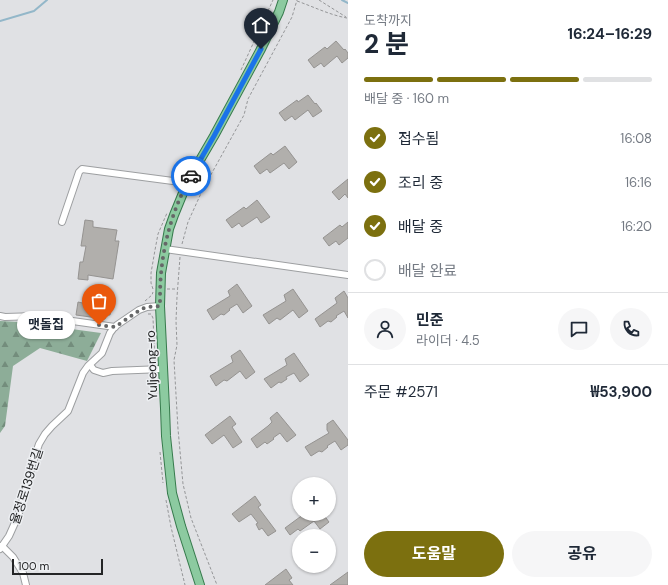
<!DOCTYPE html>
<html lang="ko">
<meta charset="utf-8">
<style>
body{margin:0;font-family:"DM Sans","Noto Sans KR",sans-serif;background:#f6f6f7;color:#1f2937;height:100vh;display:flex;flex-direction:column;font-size:15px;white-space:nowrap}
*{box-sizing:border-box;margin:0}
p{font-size:13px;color:#747a83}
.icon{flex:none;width:22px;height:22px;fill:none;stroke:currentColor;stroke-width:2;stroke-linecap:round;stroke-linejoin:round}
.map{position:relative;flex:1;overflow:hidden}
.sheet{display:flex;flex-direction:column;background:#fff;width:320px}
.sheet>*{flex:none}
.fabs{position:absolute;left:292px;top:477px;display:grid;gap:8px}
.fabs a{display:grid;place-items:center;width:44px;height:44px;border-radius:50%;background:#fff;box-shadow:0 1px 3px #0004;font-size:20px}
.scale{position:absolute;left:12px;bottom:10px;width:91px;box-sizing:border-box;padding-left:4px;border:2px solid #242526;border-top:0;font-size:11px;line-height:14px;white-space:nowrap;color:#242526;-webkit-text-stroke:3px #edeff2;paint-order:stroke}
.pin{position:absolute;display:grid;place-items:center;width:34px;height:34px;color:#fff;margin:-41px -17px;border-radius:50% 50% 50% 0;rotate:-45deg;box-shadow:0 0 4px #0007}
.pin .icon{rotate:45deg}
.courier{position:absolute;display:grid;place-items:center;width:40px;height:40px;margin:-20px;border:3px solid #1a73e8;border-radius:50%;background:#fff;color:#222;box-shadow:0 1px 5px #0007}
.bubble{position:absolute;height:28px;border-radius:14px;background:#fff;box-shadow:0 1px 3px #0004;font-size:13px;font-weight:700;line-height:28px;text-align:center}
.overview em{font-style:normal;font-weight:700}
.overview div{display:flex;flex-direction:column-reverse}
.overview{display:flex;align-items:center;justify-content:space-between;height:68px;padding:0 16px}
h1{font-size:26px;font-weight:700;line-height:30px}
.bar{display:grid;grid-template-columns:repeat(4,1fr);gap:6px 4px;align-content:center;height:48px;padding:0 16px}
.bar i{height:5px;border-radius:3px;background:#e0e1e3}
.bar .current{background:#7c700f}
.bar p{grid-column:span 4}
.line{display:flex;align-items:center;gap:10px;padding:0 16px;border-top:1px solid #e0e1e3}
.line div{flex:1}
.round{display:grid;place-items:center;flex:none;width:42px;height:42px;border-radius:21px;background:#f6f6f7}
ol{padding:0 16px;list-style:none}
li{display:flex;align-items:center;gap:12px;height:44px}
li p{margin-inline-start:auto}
li .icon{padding:4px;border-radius:50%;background:#7c700f;color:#fff;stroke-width:4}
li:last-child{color:#747a83}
li i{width:22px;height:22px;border:2px solid #e0e1e3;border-radius:50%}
.cta{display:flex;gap:8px;margin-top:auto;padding:8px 16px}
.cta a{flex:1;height:46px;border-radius:24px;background:#7c700f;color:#fff;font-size:16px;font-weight:700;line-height:46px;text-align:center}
.cta a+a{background:#f6f6f7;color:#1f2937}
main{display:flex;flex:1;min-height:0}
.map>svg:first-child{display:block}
.forest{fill:url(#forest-firs)}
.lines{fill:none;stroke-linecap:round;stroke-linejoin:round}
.stream{stroke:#93b7c9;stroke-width:2}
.building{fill:#b1afac;stroke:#959391}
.minor-casing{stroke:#9d9fa1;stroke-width:8}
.major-casing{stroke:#367a4c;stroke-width:10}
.path{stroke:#959698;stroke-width:1;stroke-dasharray:3 2;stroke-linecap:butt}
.minor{stroke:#fff;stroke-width:6}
.major{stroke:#8ccaa0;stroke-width:8}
.done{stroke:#666768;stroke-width:4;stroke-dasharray:0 7.2}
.route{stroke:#1a73e8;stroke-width:5}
.labels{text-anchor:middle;stroke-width:3;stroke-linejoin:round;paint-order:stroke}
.street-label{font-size:13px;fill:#242526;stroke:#edeff2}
</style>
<main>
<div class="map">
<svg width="348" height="585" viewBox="0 0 348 585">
<defs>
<pattern id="forest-firs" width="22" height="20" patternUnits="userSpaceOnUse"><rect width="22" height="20" fill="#8dad98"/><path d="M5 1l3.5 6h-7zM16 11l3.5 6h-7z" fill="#738d7c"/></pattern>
</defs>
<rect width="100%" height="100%" fill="#e0e1e4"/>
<!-- forest -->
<path class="forest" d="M 0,321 L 20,322 L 101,333 L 87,361 L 40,348 L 13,366 L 5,426 L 0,433 Z"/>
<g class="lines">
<!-- stream -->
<g class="stream">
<path d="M 342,0 L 348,3"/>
<path d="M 0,21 L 34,11 L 47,0"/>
</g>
</g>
<!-- building -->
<g class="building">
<path d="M 336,41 L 344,50 L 345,49 L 348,53 L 348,58 L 342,63 L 337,56 L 324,67 L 321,63 L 314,68 L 308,60 L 325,47 L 327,49 Z"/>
<path d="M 308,95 L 315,104 L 316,103 L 322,111 L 313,117 L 308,110 L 295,120 L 292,116 L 285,121 L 279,113 L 297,100 L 298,102 Z"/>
<path d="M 285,146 L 297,162 L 289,169 L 284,163 L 270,173 L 267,169 L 260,174 L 254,166 L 271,153 L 273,155 Z"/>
<path d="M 348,179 L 348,198 L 345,194 L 339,200 L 332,192 Z"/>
<path d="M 257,200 L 270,217 L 261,223 L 257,217 L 242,227 L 239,223 L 232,228 L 226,220 L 244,207 L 246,209 Z"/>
<path d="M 85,220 L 93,221 L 93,227 L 117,230 L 115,241 L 119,241 L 113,279 L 88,275 L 88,280 L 78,279 L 80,262 L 83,262 L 86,246 L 81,246 Z"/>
<path d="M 348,222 L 348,238 L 339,245 L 336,241 L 329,246 L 323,238 L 340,225 L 342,227 Z"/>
<path d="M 237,284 L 252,306 L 243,313 L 237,304 L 229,309 L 230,310 L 224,315 L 221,314 L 213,320 L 207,310 L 230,296 L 228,291 Z"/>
<path d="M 293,289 L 308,311 L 299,318 L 293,310 L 280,320 L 277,318 L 269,324 L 263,315 L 286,301 L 284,295 Z"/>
<path d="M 344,291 L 348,298 L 348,318 L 344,311 L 336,316 L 337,317 L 331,322 L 328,321 L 320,327 L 315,319 L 337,303 L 335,298 Z"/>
<path d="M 78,302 L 87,304 L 87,307 L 111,310 L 110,315 L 106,315 L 105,319 L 76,315 Z"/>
<path d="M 240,350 L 255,372 L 246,379 L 240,371 L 227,381 L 224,380 L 216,386 L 210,376 L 233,362 L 231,356 Z"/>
<path d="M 294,353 L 309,375 L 300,382 L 294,373 L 286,377 L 287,379 L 281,383 L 279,382 L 271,388 L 264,379 L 287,365 L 285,359 Z"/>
<path d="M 277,412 L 296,435 L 287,442 L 280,433 L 273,438 L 274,439 L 267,444 L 265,442 L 257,448 L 251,439 L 268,426 L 272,422 L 270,418 Z"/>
<path d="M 230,416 L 236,424 L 232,427 L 242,442 L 233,448 L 224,435 L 212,444 L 205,435 Z"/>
<path d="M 333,420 L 348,440 L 348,445 L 341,450 L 335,441 L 327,446 L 328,447 L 322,452 L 319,451 L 311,456 L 305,447 L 329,433 L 327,430 L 327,424 Z"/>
<path d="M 255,496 L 261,505 L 258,507 L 276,531 L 268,536 L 262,528 L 259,530 L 256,524 L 258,523 L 251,514 L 239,522 L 232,514 Z"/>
<path d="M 304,514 L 323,514 L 329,522 L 320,529 L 314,521 L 300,531 L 298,529 L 290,535 L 285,528 Z"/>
<path d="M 286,569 L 292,578 L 289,580 L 293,585 L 265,585 Z"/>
<path d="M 348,572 L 348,585 L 330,585 Z"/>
</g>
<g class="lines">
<defs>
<g id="minor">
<path d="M 62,222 L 79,172 L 82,169 L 188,183"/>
<path d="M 165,249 L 348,275"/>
<path d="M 0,316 L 5,317 L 37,316 L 115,327"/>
<path d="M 90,365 L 94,370 L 103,373 L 112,371 L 163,369"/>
<path d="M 0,546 L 2,546 L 13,557 L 23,573 L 26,585"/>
<path d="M 0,549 L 9,536 L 18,516 L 23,499 L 32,465 L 39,444 L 45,434 L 52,426 L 68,411 L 83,373 L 88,366 L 102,353 L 110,333 L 113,329 L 117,325 L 139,310 L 147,307 L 160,306"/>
</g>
<path id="major" d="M 200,585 L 181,526 L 172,493 L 166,436 L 165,408 L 160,306 L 161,273 L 169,229 L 174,215 L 183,193 L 189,179 L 214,136 L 261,49 L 279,12 L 283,0"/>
</defs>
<!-- minor casing -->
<use href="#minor" class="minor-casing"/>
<!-- major casing -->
<use href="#major" class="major-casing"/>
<!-- path -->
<g class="path">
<path d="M 319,0 L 346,17"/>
<path d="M 297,1 C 314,7 330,15 347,18"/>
<path d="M 241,70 L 273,0"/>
<path d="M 196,182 L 204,185"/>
<path d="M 182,244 L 188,222 L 203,189 L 244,115 L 248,99 L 292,17 L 297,0"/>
<path d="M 180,257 L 177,297 L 176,321 L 177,345 L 174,360 L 178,429 L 183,484 L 191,518 L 217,585"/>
<path d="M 153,289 L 151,283 L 151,273 L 155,250 L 158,234 L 167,213"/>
<path d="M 167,289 L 176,289"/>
<path d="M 145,301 L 152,295 L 153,292"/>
<path d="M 148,314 L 151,314 L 153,318 L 155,363"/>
<path d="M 160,452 L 163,483"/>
<path d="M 166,500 L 171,527 L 185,585"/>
</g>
<!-- minor -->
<use href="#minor" class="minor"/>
<!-- major -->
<use href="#major" class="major"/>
</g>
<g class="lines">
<!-- done -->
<path class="done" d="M 99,325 L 115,327 L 140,310 L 146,307 L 160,306 C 160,295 160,285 161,274 C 164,240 174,206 191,176"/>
<!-- route -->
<path class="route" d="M 191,176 L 214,136 L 261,49"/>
</g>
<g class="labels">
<!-- street labels -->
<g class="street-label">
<text transform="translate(151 365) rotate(-92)" y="5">Yuljeong-ro</text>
<text transform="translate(26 486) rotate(-72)" y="5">율정로139번길</text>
</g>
</g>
</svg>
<div class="fabs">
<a>+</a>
<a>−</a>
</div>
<div class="scale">100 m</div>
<div class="pin" style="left:99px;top:325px;background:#ea580c"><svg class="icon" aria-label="bag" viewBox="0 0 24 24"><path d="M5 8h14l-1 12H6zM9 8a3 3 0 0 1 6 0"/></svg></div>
<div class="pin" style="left:261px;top:49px;background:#1f2937"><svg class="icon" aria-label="home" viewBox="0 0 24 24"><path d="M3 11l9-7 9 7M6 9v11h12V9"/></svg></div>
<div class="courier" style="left:191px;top:176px"><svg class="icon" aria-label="car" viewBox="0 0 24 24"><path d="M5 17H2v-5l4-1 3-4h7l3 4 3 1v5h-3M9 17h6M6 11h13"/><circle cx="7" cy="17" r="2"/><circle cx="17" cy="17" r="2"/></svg></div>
<div class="bubble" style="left:17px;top:311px;width:58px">맷돌집</div>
</div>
<section class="sheet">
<div class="overview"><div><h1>2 분</h1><p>도착까지</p></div><em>16:24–16:29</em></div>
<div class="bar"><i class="current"></i><i class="current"></i><i class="current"></i><i></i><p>배달 중 · 160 m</p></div>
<ol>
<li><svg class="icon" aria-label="check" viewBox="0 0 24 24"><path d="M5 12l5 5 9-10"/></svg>접수됨<p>16:08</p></li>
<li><svg class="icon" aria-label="check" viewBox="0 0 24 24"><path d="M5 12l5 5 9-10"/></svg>조리 중<p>16:16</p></li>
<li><svg class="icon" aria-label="check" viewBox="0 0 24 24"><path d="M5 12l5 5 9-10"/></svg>배달 중<p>16:20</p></li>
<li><i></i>배달 완료</li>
</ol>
<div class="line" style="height:72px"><a class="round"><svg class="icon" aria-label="person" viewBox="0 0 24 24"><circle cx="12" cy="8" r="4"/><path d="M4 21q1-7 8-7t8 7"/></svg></a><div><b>민준</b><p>라이더 · 4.5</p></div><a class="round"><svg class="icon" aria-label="chat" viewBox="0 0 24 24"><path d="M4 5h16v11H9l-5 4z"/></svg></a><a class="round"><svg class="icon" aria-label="phone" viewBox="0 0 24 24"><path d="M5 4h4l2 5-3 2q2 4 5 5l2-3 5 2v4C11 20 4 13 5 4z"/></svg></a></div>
<div class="line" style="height:52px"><div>주문 #2571</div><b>₩53,900</b></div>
<div class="cta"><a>도움말</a><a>공유</a></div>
</section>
</main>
